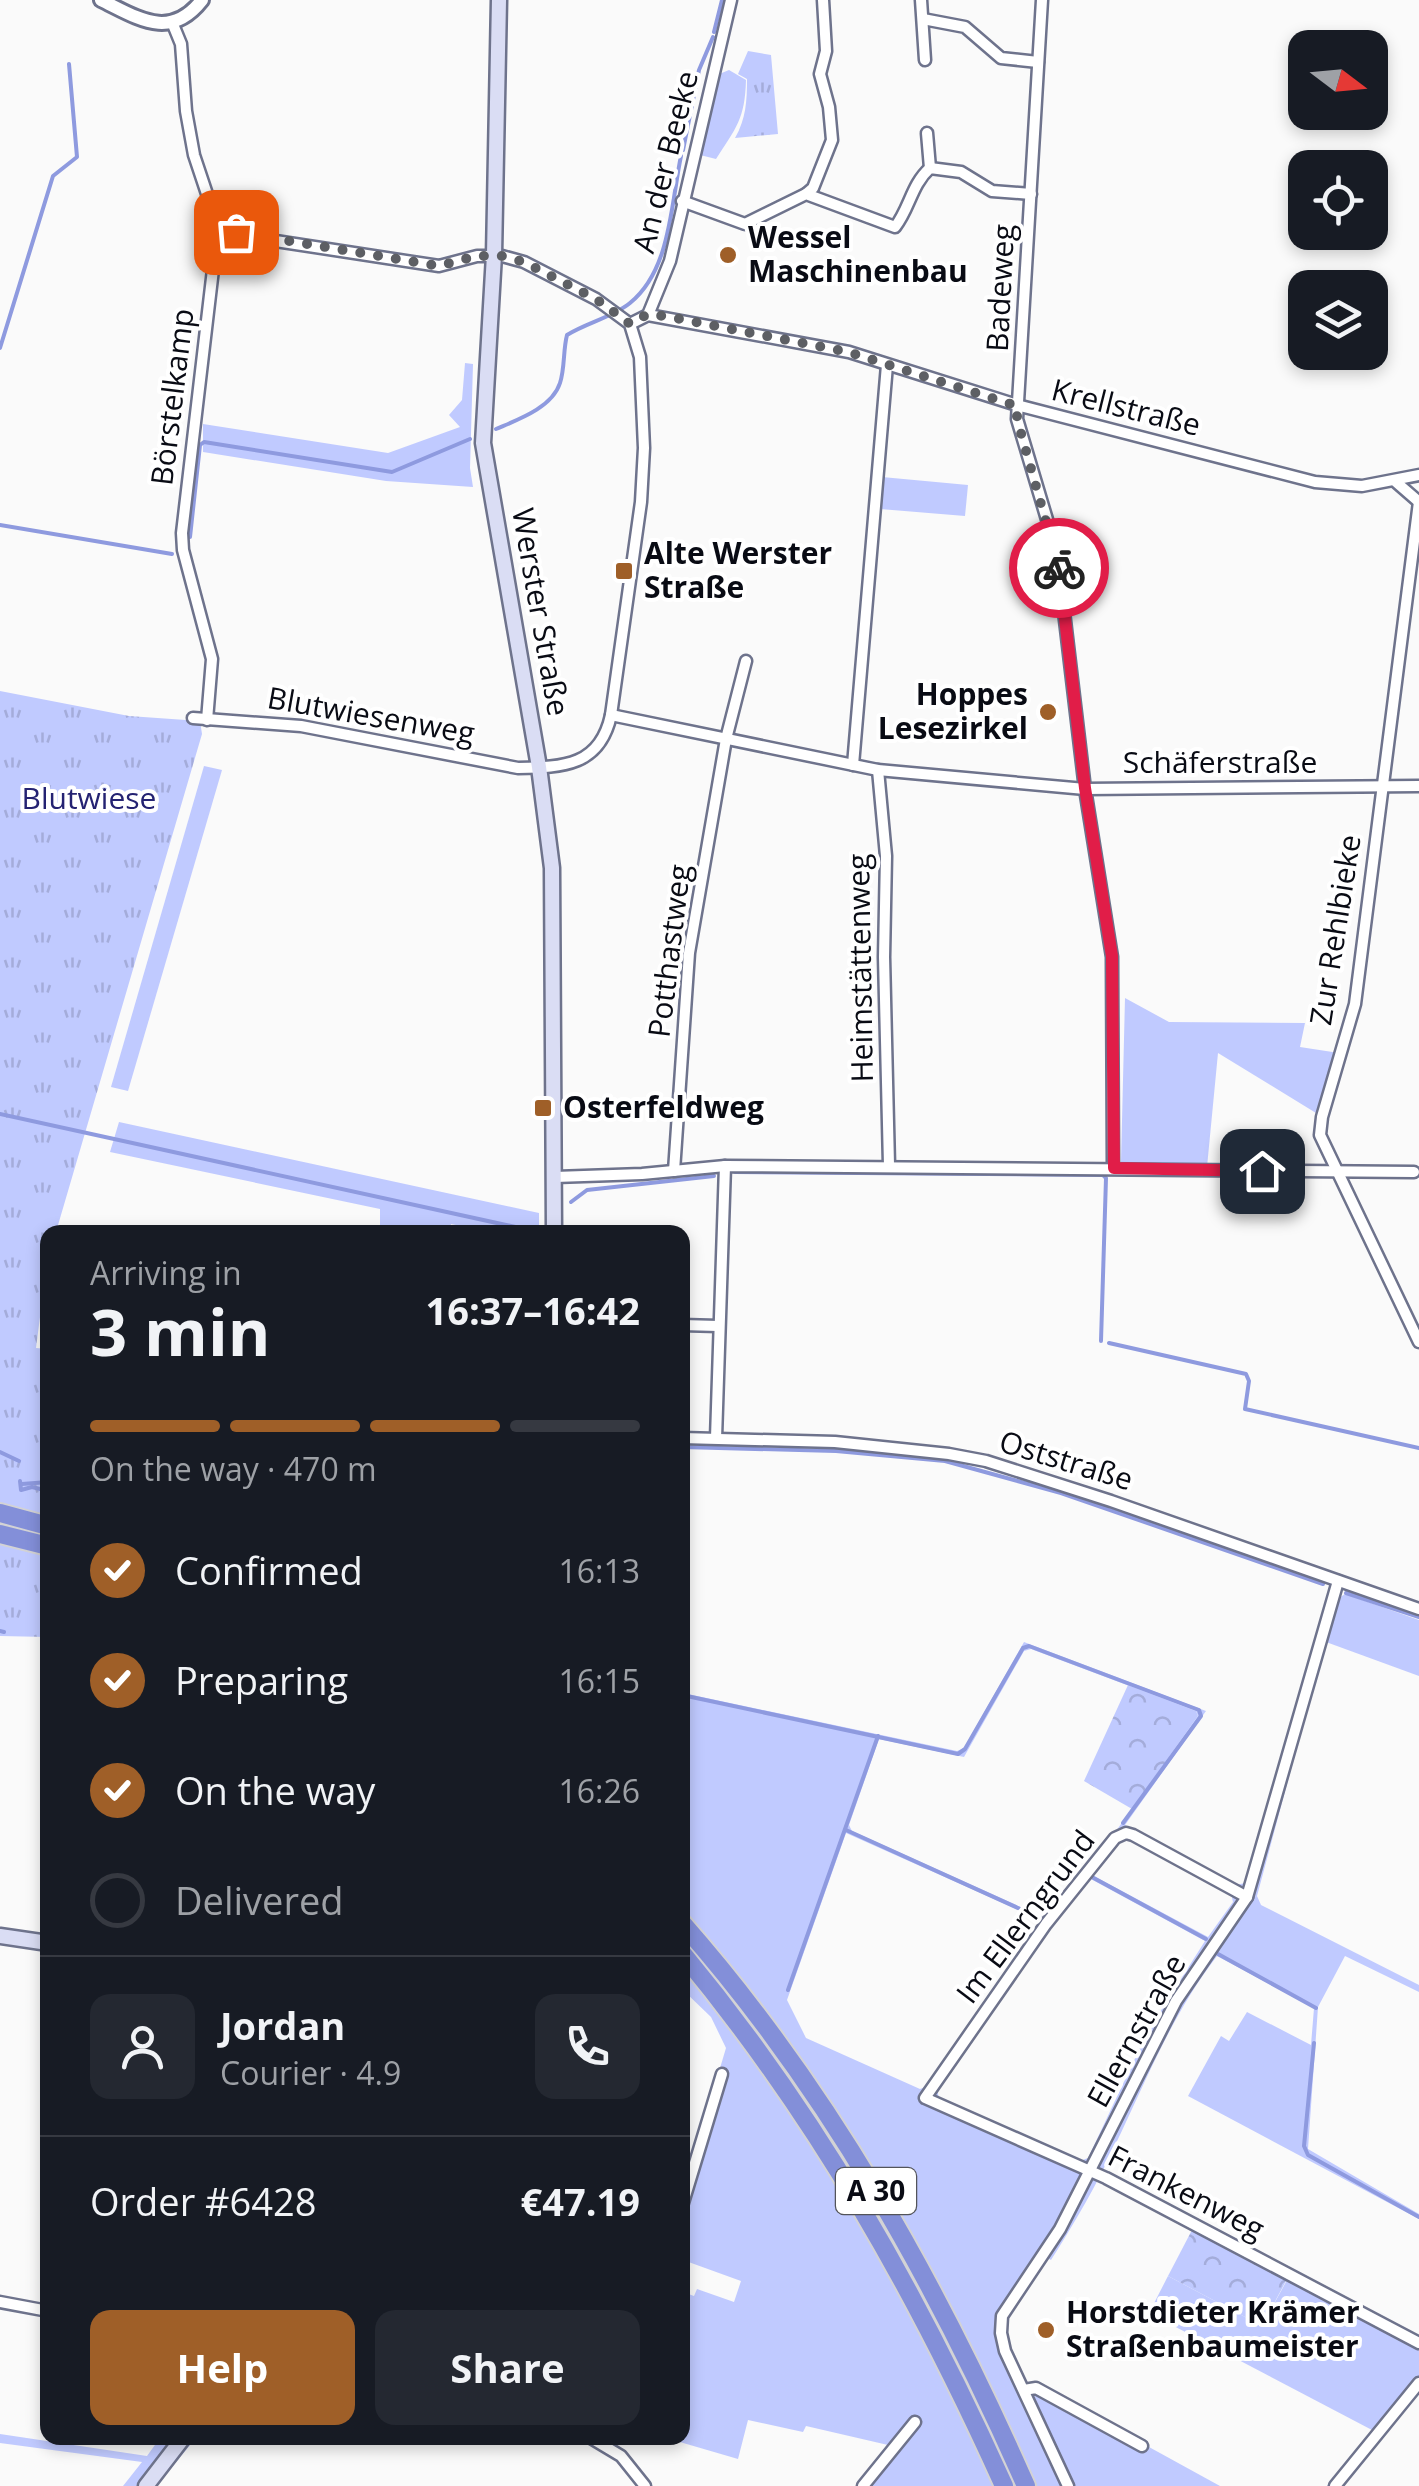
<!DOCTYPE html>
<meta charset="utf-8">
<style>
body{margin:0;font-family:"Open Sans",sans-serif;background:#242831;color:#f1f3f6;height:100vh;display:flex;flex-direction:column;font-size:38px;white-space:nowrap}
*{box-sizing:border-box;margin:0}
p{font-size:32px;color:#9ea1a6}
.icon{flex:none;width:55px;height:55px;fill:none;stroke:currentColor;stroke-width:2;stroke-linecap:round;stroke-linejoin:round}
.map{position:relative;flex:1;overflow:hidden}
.drawer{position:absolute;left:40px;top:1225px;width:650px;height:1220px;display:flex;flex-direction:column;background:#171b24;border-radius:20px;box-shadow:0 5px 15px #0003}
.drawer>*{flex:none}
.needle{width:65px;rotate:106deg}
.fabs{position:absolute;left:1288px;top:30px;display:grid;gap:20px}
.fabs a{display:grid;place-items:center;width:100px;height:100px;border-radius:20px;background:#171b24;box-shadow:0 5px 15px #0003;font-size:50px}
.pin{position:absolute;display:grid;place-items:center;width:85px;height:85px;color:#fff;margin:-42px;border-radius:20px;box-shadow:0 5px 15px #0006}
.courier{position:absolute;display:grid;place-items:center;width:100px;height:100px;margin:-50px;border:8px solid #e11d48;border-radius:50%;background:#fff;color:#222;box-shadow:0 2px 12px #0007}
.summary em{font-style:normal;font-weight:700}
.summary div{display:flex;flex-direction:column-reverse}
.summary{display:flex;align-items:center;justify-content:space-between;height:170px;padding:0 50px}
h1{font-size:65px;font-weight:700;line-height:75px}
.bar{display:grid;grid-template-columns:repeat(4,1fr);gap:15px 10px;align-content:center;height:120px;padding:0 50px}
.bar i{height:12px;border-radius:8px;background:#363941}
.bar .selected{background:#9f5f28}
.bar p{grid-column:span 4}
.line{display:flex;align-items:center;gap:25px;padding:0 50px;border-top:2px solid #363941}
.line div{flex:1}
.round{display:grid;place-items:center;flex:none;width:105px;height:105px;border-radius:20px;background:#242831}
ol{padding:0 50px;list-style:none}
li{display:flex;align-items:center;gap:30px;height:110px}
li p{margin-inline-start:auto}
li .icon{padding:10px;border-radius:50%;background:#9f5f28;color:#fff;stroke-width:4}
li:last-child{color:#9ea1a6}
li i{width:55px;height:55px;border:5px solid #363941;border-radius:50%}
.primary-button{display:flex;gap:20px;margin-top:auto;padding:20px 50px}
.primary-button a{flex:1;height:115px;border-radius:20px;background:#9f5f28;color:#fff;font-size:40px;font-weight:700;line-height:115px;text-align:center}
.primary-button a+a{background:#242831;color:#f1f3f6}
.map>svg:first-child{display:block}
.grass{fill:#c0caff;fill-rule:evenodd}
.forest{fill:url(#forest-crowns)}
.park{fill:url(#park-tufts)}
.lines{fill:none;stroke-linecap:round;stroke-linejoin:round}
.stream{stroke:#8e9adf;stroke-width:4}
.minor-casing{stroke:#6e738c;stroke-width:15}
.tertiary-casing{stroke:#6e738c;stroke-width:18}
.secondary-casing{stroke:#6e738c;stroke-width:19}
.motorway-casing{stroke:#d3d3d5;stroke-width:22}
.minor{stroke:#fff;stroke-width:10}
.tertiary{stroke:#fff;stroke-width:12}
.secondary{stroke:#daddf4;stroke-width:14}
.motorway{stroke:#838fd9;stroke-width:18}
.done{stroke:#5d5f64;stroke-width:10;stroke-dasharray:0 18}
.route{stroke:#e11d48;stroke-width:12}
.poi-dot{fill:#9f5f28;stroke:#fff;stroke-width:4}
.labels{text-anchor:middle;stroke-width:8;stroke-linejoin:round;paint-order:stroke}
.shield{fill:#fff;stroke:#53545a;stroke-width:2.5}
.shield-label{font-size:28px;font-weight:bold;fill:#090b14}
.street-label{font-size:30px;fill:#090b14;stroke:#fff}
.poi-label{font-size:30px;font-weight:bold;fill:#090b14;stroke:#fff;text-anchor:start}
.park-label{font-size:30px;fill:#242272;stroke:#fff}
</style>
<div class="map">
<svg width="1419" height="2486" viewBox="0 0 1419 2486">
<defs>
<pattern id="forest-crowns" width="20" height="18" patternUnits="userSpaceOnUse" patternTransform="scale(2.5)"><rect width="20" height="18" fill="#c0caff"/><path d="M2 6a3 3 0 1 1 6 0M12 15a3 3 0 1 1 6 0" fill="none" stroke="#a4acda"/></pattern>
<pattern id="park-tufts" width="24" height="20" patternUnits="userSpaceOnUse" patternTransform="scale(2.5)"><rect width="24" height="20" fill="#c0caff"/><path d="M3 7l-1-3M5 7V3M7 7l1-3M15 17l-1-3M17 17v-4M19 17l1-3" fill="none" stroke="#a4acda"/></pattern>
</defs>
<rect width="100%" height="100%" fill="#fafafa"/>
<!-- grass -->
<g class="grass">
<path d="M 729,70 L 746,80 C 745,119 736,128 716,159 L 700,155 L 717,75 Z"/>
<path d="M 465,363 L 473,364 L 470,468 L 473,487 L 386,481 L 203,452 L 203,424 L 388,453 L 460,427 L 449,415 L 462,400 Z"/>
<path d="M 882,477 L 968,485 L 965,516 L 880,509 Z"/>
<path d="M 204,766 L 222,770 L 128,1091 L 111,1087 Z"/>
<path d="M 1125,998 L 1169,1022 L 1305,1023 L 1300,1047 L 1339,1053 L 1316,1113 L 1218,1053 L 1207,1167 L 1121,1162 Z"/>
<path d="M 119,1122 L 539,1213 L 539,1232 L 489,1232 L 451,1224 L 450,1232 L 380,1232 L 380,1209 L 110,1152 Z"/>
<path d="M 1345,1594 L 1419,1620 L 1419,1676 L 1326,1642 L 1339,1598 Z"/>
<path d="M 1024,1642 L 1206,1711 L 1125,1825 L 1236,1885 L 1245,1883 L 1287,1739 L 1298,1743 L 1257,1896 L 1261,1905 L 1419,1985 L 1419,1992 L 1345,1956 L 1318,2007 L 1308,2149 L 1419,2214 L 1419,2219 L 1188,2096 L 1221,2036 L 1229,2041 L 1247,2012 L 1311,2045 L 1314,2008 L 1217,1956 C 1167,2021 1141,2094 1105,2166 C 1089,2198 1070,2230 1051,2260 L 1039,2253 C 992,2315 985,2318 1018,2391 L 1058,2397 L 1220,2486 L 858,2486 L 888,2445 L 806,2426 L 803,2432 L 748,2420 L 738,2459 L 673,2440 L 682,2438 L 683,2292 L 694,2296 L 697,2289 L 734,2302 L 741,2281 L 683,2260 L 683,2192 L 726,2048 L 711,2017 L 683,1990 L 683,1693 L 957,1751 L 964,1748 ZM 1031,1649 L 1196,1711 L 1198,1716 L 1116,1831 L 1045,1918 L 852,1831 L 849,1825 L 879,1739 L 964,1757 L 1024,1651 ZM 846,1833 L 1043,1921 L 928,2086 L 920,2089 L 806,2038 L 787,2000 ZM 1129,1839 L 1231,1893 L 1233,1902 L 1208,1937 L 1092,1875 L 1119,1841 ZM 1089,1878 L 1205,1941 L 1148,2031 L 1088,2158 L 1080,2161 L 939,2098 L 937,2090 L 1050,1926 Z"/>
<path d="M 1261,2256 L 1419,2339 L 1419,2393 L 1344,2486 L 1327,2486 L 1372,2430 L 1149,2313 L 1168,2276 L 1262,2326 L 1287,2280 L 1257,2264 Z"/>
<path d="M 0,2434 L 147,2456 L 160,2438 L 196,2438 L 156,2486 L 123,2486 L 142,2462 L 0,2443 Z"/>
</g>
<!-- forest -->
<g class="forest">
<path d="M 1128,1685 L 1196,1711 L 1198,1716 L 1132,1809 L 1084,1781 Z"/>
<path d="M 1192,2230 L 1287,2279 L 1262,2326 L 1168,2276 Z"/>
</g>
<!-- park -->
<g class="park">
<path d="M 748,51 L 771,55 L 778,134 L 735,138 C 746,119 747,101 747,79 L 738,74 Z"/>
<path d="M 0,691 L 129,716 L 200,721 L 202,734 L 56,1232 L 48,1232 L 47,1263 L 36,1348 L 48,1349 L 47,1637 L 0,1636 Z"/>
</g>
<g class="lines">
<!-- stream -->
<g class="stream">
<path d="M 714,32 L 722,0"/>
<path d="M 683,150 L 699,70 L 713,37"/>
<path d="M 0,348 L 53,176 L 77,157 L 69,64"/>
<path d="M 496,429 C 517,420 552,408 560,383 C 565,368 563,350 567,335 C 586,323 613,317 630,303 C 671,270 671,203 681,156"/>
<path d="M 0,525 L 172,554"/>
<path d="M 190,537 L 200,445 L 204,442 L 392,472 L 470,439"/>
<path d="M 0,1114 L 529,1230"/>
<path d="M 735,1172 L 1103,1175 L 1106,1178 L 1101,1341"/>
<path d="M 571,1202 L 587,1190 L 714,1176"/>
<path d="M 1109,1343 L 1246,1374 L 1249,1381 L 1245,1409 L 1419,1448"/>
<path d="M 682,1447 L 836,1451 L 945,1461 L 1061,1493 L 1323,1584"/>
<path d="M 0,1452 L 19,1461"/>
<path d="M 20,1481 L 21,1490 L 32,1487 L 48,1491"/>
<path d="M 22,1484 L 48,1482"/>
<path d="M 1346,1593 L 1419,1617"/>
<path d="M 0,1631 L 4,1632"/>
<path d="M 682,1695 L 958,1754 L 965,1749 L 1023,1648 L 1029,1646 L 1199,1710 L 1201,1716 L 1123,1823"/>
<path d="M 846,1830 L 1040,1918"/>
<path d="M 1092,1873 L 1090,1876 L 1206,1939"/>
<path d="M 1218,1954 L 1316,2008"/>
<path d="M 788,1990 L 878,1736"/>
<path d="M 1314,2043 L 1304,2146 L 1308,2155 L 1419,2217"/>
</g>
<defs>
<g id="minor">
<path d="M 921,0 L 925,60"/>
<path d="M 1042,0 L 1017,419 L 1057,553 L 1085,789 L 1112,957 L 1113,1168"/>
<path d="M 923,19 L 965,27 L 1001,58 L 1038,62"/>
<path d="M 172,22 L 181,44 L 186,111 L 194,155 L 218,227 L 182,533 L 183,550 L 212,659 L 207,720"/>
<path d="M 927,133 L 930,168"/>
<path d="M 806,194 L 813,188 L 832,140 L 829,107 L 820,74 L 826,51 L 823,0"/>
<path d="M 682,201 L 745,224 L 806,194 L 895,227 C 910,208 911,185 930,168 L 961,172 L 992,191 L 1031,194"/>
<path d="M 648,315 L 849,352 L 1017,405 L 1315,482 L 1362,486 L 1419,475"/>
<path d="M 630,324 L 648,315 L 670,261 L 731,0"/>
<path d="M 1396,482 L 1419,502"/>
<path d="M 1419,502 L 1355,1004 L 1322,1117 L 1320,1135 L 1419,1342"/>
<path d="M 611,715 L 878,770 L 1085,789 L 1419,786"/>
<path d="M 193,718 L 301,726 L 518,768 C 564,767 600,766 611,715 L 641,502 L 644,448 L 640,357 L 630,324 L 596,299 L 524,262 L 502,256 L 477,256 L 439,266 L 256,238 L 218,227"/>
<path d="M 853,765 L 887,365"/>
<path d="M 878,770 L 886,856 L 884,957 L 889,1165"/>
<path d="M 674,1171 L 689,953 L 726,739 L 746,661"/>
<path d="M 555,1177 L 642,1174 L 725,1166 L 1414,1172"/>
<path d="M 682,1325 L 718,1326"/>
<path d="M 682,1438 L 835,1442 L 949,1454 L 986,1461 L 1111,1501 L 1419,1609"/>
<path d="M 716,1438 L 725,1166"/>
<path d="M 1247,1897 L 1133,1835 L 1126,1833 L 1115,1838 L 1046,1924 L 925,2098 L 1106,2178 L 1419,2343"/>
<path d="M 682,2206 L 722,2074"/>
<path d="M 0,2302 L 48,2311"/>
<path d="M 1024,2390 L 1036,2388 L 1142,2446"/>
<path d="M 591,2438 L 621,2456 L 645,2486"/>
<path d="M 863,2486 L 915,2422"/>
<path d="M 1068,2486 L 1005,2351 L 1001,2333 L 1002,2316 L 1060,2229 L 1176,2001 L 1247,1897 L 1338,1581"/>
<path d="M 1335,2486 L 1419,2383"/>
</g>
<path id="tertiary" d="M 101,0 C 138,18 170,41 202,0"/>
<g id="secondary">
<path d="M 499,0 L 494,255 L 483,443 L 539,767 L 552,868 L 554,1232"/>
<path d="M 0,1936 L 48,1943"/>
<path d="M 146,2486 L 183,2438"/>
</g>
<g id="motorway">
<path d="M 0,1513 L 48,1526"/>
<path d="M 0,1534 L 48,1546"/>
<path d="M 682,1923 C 829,2090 937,2284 1026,2486"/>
<path d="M 682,1953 C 818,2117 917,2293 1004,2486"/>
</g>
</defs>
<!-- minor casing -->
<use href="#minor" class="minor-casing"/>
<!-- tertiary casing -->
<use href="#tertiary" class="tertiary-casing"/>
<!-- secondary casing -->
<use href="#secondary" class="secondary-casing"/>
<!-- motorway casing -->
<use href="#motorway" class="motorway-casing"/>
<!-- minor -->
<use href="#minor" class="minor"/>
<!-- tertiary -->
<use href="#tertiary" class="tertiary"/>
<!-- secondary -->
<use href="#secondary" class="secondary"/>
<!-- motorway -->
<use href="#motorway" class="motorway"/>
</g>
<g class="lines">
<!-- done -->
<path class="done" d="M 236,232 L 439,266 L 476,256 L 502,256 L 524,262 L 596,299 L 630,324 L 648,314 L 670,317 L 848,352 L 1017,406 L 1017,419 L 1059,568"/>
<!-- route -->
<path class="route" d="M 1059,568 L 1085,788 L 1112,956 L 1114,1168 L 1262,1171"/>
</g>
<!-- markers -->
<g class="poi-dot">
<circle cx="728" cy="255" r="10"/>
<rect x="614" y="561" width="20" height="20" rx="5"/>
<circle cx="1048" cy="712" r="10"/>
<rect x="533" y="1098" width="20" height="20" rx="5"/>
<circle cx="1046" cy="2330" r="10"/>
</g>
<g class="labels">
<!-- shield labels -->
<rect class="shield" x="836" y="2168" width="80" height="46" rx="8"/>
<g class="shield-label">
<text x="876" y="2201">A 30</text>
</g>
<!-- street labels -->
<g class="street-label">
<text transform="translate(666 162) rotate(-76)" y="10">An der Beeke</text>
<text transform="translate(1001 288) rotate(-87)" y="10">Badeweg</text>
<text transform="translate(173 397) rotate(-83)" y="10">Börstelkamp</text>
<text transform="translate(1126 408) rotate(14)" y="10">Krellstraße</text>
<text transform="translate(540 612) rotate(80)" y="10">Werster Straße</text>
<text transform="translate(371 716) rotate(10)" y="10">Blutwiesenweg</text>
<text x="1220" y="773">Schäferstraße</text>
<text transform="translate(1336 930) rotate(-81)" y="10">Zur Rehlbieke</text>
<text transform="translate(670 951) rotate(-83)" y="10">Potthastweg</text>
<text transform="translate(861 968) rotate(-91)" y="10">Heimstättenweg</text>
<text transform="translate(1066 1461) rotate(17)" y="10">Oststraße</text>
<text transform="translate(1026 1917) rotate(-53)" y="10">Im Ellerngrund</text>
<text transform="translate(1137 2031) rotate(-61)" y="10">Ellernstraße</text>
<text transform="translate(1186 2193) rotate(27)" y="10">Frankenweg</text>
</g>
<!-- poi labels -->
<g class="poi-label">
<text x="748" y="248">Wessel<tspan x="748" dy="34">Maschinenbau</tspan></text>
<text x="644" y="564">Alte Werster<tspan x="644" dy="34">Straße</tspan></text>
<text x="1028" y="705" text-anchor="end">Hoppes<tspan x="1028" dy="34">Lesezirkel</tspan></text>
<text x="563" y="1118">Osterfeldweg</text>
<text x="1066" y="2323">Horstdieter Krämer<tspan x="1066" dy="34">Straßenbaumeister</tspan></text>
</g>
<!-- park labels -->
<g class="park-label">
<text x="89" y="809">Blutwiese</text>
</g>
</g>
</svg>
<div class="fabs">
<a><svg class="needle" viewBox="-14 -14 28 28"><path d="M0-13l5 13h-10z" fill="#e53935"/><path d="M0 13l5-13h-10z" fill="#9ea1a6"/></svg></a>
<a><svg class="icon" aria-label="locate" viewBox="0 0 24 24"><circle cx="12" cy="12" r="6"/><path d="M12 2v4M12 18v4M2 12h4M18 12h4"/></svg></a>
<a><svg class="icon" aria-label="layers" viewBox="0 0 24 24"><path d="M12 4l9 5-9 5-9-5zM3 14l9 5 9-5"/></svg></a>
</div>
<div class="pin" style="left:236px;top:232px;background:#ea580c"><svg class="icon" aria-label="bag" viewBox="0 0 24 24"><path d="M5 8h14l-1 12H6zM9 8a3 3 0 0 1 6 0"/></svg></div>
<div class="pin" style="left:1262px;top:1171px;background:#1f2937"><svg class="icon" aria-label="home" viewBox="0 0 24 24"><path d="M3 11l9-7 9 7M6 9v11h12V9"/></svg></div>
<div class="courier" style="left:1059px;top:568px"><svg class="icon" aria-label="bike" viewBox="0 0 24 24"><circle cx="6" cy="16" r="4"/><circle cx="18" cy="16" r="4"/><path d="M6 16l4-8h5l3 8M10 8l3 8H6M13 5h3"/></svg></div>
<section class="drawer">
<div class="summary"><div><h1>3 min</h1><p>Arriving in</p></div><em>16:37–16:42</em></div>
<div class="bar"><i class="selected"></i><i class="selected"></i><i class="selected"></i><i></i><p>On the way · 470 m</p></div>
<ol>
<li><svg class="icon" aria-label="check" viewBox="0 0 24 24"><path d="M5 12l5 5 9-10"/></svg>Confirmed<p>16:13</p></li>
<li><svg class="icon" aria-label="check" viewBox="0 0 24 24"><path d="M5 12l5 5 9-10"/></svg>Preparing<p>16:15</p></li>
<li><svg class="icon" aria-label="check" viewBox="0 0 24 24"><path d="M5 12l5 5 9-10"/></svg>On the way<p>16:26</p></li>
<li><i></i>Delivered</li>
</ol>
<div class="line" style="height:180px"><a class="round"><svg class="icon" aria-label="person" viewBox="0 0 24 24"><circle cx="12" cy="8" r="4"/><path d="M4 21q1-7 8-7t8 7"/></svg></a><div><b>Jordan</b><p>Courier · 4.9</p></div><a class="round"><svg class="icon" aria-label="phone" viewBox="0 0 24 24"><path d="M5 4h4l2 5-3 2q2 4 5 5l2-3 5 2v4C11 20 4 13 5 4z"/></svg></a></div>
<div class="line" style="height:130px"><div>Order #6428</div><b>€47.19</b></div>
<div class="primary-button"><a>Help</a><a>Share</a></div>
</section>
</div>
